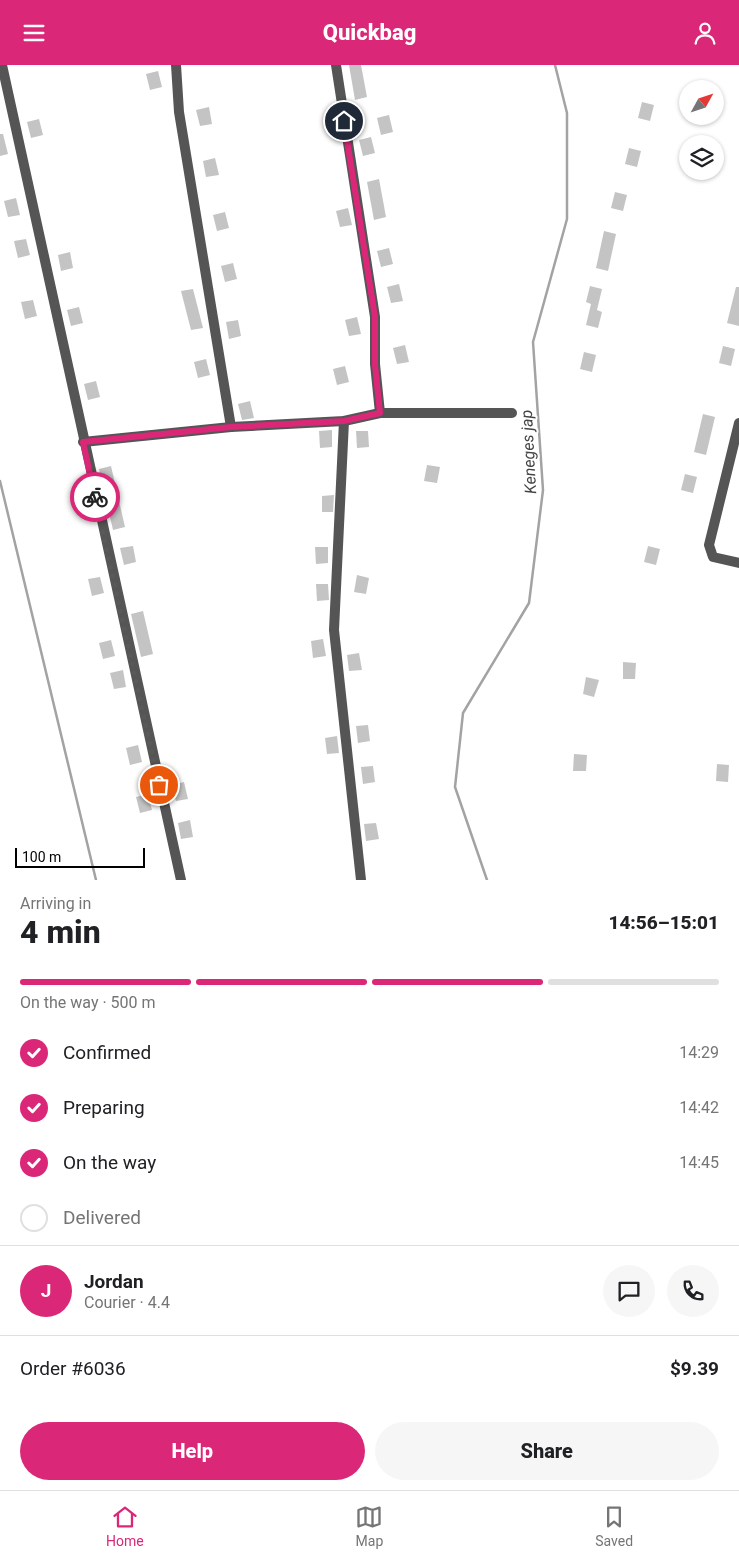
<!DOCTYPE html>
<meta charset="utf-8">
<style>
body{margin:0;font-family:Roboto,sans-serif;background:#f6f6f6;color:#202124;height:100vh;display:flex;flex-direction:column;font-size:19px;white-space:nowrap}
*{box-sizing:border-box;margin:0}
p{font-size:16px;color:#757577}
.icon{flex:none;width:28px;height:28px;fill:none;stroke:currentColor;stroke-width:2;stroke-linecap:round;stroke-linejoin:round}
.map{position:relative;height:815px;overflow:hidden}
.sheet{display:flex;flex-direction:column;background:#fff;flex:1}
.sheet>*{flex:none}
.needle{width:32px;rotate:50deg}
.controls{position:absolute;left:679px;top:15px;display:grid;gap:10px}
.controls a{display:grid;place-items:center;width:45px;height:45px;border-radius:50%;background:#fff;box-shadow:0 1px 4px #0004;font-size:25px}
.scale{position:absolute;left:15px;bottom:12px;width:130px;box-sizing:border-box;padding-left:5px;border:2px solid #000;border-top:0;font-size:14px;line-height:18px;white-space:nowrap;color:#000;-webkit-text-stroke:4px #fff;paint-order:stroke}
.pin{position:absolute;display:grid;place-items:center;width:42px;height:42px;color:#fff;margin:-21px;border:2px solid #fff;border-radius:50%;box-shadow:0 1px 5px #0007}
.courier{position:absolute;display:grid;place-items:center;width:50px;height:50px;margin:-25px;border:4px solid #db2777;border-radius:50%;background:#fff;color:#222;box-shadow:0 1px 6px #0007}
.headline em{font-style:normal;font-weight:800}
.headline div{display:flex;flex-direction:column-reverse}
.headline{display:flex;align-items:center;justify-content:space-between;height:85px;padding:0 20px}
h1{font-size:32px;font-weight:800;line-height:38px}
.bar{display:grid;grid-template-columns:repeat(4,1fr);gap:8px 5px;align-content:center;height:60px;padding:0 20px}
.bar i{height:6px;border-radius:4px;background:#e0e0e0}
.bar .selected{background:#db2777}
.bar p{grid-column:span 4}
.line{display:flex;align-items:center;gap:12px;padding:0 20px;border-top:1px solid #e0e0e0}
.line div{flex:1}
.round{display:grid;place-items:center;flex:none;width:52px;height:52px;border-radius:26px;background:#f6f6f6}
ol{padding:0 20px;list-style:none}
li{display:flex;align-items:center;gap:15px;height:55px}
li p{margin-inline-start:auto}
li .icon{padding:5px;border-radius:50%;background:#db2777;color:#fff;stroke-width:4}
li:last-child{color:#757577}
li i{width:28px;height:28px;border:2px solid #e0e0e0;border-radius:50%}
.button{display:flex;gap:10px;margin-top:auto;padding:10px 20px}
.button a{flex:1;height:58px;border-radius:30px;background:#db2777;color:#fff;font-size:20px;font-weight:800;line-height:58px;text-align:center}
.button a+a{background:#f6f6f6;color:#202124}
header{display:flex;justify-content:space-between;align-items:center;height:65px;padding:0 20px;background:#db2777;color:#fff;font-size:22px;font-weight:800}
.dock{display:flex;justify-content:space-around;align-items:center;height:70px;border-top:1px solid #e0e0e0;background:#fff;font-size:14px;color:#757577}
.dock a{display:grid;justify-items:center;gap:2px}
.dock .selected{color:#db2777}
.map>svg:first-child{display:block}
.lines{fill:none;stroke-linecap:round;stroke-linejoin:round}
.stream{stroke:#a3a3a3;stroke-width:2.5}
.building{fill:#c4c4c4}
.street{stroke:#555;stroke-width:10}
.done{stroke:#595959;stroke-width:5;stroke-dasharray:0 9}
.route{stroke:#db2777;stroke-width:6}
.labels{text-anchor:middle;stroke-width:4;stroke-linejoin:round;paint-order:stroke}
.water-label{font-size:16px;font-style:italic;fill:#444;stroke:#fff}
</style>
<header><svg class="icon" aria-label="menu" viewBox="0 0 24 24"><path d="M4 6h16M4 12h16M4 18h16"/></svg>Quickbag<svg class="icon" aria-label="person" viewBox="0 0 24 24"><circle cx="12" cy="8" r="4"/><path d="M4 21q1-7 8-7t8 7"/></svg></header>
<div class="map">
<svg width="739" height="815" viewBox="0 0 739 815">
<rect width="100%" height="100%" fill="#fff"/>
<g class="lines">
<!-- stream -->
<g class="stream">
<path d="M 0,416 L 96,815"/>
<path d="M 487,815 L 455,722 L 463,648 L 529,538 L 543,425 L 533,277 L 567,154 L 567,48 L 555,0"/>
</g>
</g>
<!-- building -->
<g class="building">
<path d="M 349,0 L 361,0 L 367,32 L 355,35 Z"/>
<path d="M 158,6 L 162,22 L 150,25 L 146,9 Z"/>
<path d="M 642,37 L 654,40 L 650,56 L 638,53 Z"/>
<path d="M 209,42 L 212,59 L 200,61 L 196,45 Z"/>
<path d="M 389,50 L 393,67 L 381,70 L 377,53 Z"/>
<path d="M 39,54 L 43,70 L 31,73 L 27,57 Z"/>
<path d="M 0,69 L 3,69 L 8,89 L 0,91 Z"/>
<path d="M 371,72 L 375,88 L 363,91 L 359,75 Z"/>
<path d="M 629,83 L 641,86 L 637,102 L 625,99 Z"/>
<path d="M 215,93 L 219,110 L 206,112 L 203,96 Z"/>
<path d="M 379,114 L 386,152 L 374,155 L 367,117 Z"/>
<path d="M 615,127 L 627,130 L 623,146 L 611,143 Z"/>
<path d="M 16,133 L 20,150 L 8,152 L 4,136 Z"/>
<path d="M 348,143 L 352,160 L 340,162 L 336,146 Z"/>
<path d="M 225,147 L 229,163 L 217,166 L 213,150 Z"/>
<path d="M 604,166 L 616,169 L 608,206 L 596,203 Z"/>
<path d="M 26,174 L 30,190 L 18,193 L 14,176 Z"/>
<path d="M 389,183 L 393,199 L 381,202 L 377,186 Z"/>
<path d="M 70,187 L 73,203 L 61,206 L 58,190 Z"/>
<path d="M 233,198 L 237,214 L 225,217 L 221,201 Z"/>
<path d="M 399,219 L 403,236 L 391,238 L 387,222 Z"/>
<path d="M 590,221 L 602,224 L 597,245 L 602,247 L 598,263 L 586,260 L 591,239 L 586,237 Z"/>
<path d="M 736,222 L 739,222 L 739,261 L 727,258 Z"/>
<path d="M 193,224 L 203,263 L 191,265 L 181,226 Z"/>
<path d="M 33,235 L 37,251 L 25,254 L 21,237 Z"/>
<path d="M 79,242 L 83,258 L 71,261 L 67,245 Z"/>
<path d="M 357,252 L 361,269 L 349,271 L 345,255 Z"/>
<path d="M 238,255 L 241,271 L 229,274 L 226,257 Z"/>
<path d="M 405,280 L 409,297 L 397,299 L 393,283 Z"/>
<path d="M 723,281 L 735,284 L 731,301 L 719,298 Z"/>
<path d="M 584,287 L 596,290 L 592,307 L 580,304 Z"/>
<path d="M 206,294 L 210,310 L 198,313 L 194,297 Z"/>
<path d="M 345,301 L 349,317 L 337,320 L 333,304 Z"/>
<path d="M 96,316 L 100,332 L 88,335 L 84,319 Z"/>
<path d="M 250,336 L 254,353 L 242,355 L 238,339 Z"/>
<path d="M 703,349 L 715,352 L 706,390 L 694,387 Z"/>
<path d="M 332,365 L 332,382 L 320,383 L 319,366 Z"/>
<path d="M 356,366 L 368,366 L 369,382 L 357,383 Z"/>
<path d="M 427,400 L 440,402 L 437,418 L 424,416 Z"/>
<path d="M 111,401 L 125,462 L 113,465 L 99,404 Z"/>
<path d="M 685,409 L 697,412 L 693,428 L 681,425 Z"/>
<path d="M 334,430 L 333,447 L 322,447 L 322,431 Z"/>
<path d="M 133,481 L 136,497 L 124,500 L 120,483 Z"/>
<path d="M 648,481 L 660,484 L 656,500 L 644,497 Z"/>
<path d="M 315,482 L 328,482 L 328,498 L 316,499 Z"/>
<path d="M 357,510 L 369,513 L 366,529 L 354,527 Z"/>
<path d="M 100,512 L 104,528 L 92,531 L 88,514 Z"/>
<path d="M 316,519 L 328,519 L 329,535 L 317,536 Z"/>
<path d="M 143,546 L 153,589 L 141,592 L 131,549 Z"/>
<path d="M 323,574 L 326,591 L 313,593 L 311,576 Z"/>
<path d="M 111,575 L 115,591 L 103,594 L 99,578 Z"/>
<path d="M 359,588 L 362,605 L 349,606 L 347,590 Z"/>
<path d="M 623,597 L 636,598 L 635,614 L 623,614 Z"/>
<path d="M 123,605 L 126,622 L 114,624 L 110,608 Z"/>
<path d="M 586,612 L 599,615 L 594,632 L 583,629 Z"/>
<path d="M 368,660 L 370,676 L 358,678 L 356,661 Z"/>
<path d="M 337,671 L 339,688 L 327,689 L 325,673 Z"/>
<path d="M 138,680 L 142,697 L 130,700 L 126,683 Z"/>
<path d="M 574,689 L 587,690 L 586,706 L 573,706 Z"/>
<path d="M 717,699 L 729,700 L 728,717 L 716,716 Z"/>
<path d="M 373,701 L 375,717 L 363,719 L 361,702 Z"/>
<path d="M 184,717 L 188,734 L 176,736 L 172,720 Z"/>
<path d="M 148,729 L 152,745 L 140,748 L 136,732 Z"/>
<path d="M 190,755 L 193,772 L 181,774 L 178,758 Z"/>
<path d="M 376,758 L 379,774 L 366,776 L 364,759 Z"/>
</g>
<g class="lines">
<!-- street -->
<g class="street">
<path d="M 2,0 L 181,815"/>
<path d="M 176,0 L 179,47 L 231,362"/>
<path d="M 336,0 L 375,252 L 375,299 L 380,348 L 512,348"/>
<path d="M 344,356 L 334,565 L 361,815"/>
<path d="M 739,358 L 709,480 L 713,492 L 739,498"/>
<path d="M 83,377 L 231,362 L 344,356 L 380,348"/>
</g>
</g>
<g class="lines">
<!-- done -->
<path class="done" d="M 95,432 L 159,720"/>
<!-- route -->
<path class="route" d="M 95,432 L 83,377 L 231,362 L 344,356 L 380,348 L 375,300 L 375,252 L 344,56"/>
</g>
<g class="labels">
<!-- water labels -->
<g class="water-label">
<text transform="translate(528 387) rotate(-93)" y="6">Keneges jap</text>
</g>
</g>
</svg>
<div class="controls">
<a><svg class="needle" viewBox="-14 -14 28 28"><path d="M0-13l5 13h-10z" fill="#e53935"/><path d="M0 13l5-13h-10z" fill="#757577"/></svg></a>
<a><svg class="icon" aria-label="layers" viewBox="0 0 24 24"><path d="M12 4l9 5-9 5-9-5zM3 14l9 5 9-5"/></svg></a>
</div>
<div class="scale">100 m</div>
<div class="pin" style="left:159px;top:720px;background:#ea580c"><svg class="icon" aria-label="bag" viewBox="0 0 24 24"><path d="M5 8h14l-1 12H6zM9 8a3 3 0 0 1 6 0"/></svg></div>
<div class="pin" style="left:344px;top:56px;background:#1f2937"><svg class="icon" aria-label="home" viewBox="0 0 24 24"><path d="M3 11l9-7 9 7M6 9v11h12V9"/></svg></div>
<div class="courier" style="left:95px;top:432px"><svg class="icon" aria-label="bike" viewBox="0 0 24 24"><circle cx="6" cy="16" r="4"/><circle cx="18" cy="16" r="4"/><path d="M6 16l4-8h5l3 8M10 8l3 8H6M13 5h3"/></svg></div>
</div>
<section class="sheet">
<div class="headline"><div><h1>4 min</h1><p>Arriving in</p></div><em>14:56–15:01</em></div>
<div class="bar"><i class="selected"></i><i class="selected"></i><i class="selected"></i><i></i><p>On the way · 500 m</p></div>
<ol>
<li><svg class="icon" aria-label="check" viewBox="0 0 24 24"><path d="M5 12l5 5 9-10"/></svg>Confirmed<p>14:29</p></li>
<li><svg class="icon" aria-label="check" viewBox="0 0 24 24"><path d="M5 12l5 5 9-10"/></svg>Preparing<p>14:42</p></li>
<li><svg class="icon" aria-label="check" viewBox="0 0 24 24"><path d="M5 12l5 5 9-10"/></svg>On the way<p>14:45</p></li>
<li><i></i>Delivered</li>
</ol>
<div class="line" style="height:90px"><b class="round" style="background:#db2777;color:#fff">J</b><div><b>Jordan</b><p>Courier · 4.4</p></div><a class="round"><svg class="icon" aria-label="chat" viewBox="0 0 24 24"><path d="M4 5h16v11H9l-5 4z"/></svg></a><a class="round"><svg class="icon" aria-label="phone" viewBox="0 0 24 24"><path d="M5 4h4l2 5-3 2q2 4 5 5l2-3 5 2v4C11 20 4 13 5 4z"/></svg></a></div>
<div class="line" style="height:65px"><div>Order #6036</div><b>$9.39</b></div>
<div class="button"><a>Help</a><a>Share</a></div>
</section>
<nav class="dock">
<a class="selected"><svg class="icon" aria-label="home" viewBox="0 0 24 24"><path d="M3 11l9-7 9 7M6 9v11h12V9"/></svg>Home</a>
<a><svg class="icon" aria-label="map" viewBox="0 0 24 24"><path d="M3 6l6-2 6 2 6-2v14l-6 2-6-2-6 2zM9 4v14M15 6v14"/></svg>Map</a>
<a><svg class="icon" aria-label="saved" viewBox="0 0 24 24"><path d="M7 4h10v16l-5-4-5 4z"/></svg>Saved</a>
</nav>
